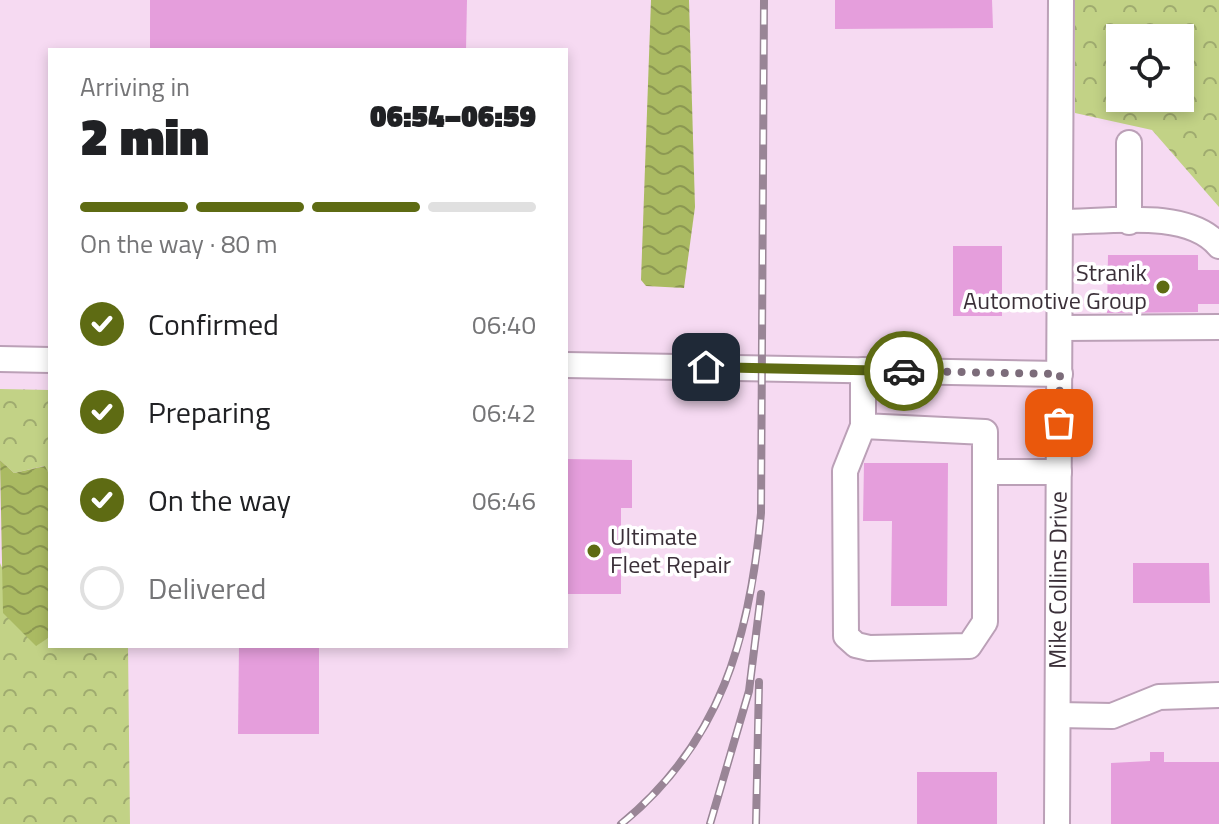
<!DOCTYPE html>
<meta charset="utf-8">
<style>
body{margin:0;font-family:"Titillium Web",sans-serif;background:#f6f6f6;color:#202124;height:100vh;display:flex;flex-direction:column;font-size:30px;white-space:nowrap}
*{box-sizing:border-box;margin:0}
p{font-size:26px;color:#757577}
.icon{flex:none;width:44px;height:44px;fill:none;stroke:currentColor;stroke-width:2;stroke-linecap:round;stroke-linejoin:round}
.map{position:relative;flex:1;overflow:hidden}
.drawer{position:absolute;left:48px;top:48px;width:520px;height:600px;display:flex;flex-direction:column;background:#fff;border-radius:0px;box-shadow:0 4px 12px #0003}
.drawer>*{flex:none}
.fabs{position:absolute;left:1106px;top:24px;display:grid;gap:16px}
.fabs a{display:grid;place-items:center;width:88px;height:88px;border-radius:0px;background:#fff;box-shadow:0 4px 12px #0003;font-size:40px}
.pin{position:absolute;display:grid;place-items:center;width:68px;height:68px;color:#fff;margin:-34px;border-radius:16px;box-shadow:0 4px 12px #0006}
.courier{position:absolute;display:grid;place-items:center;width:80px;height:80px;margin:-40px;border:6px solid #5e6b13;border-radius:50%;background:#fff;color:#222;box-shadow:0 2px 10px #0007}
.headline em{font-style:normal;font-weight:800}
.headline div{display:flex;flex-direction:column-reverse}
.headline{display:flex;align-items:center;justify-content:space-between;height:136px;padding:0 32px}
h1{font-size:52px;font-weight:800;line-height:60px}
.bar{display:grid;grid-template-columns:repeat(4,1fr);gap:12px 8px;align-content:center;height:96px;padding:0 32px}
.bar i{height:10px;border-radius:6px;background:#e0e0e0}
.bar .selected{background:#5e6b13}
.bar p{grid-column:span 4}
ol{padding:0 32px;list-style:none}
li{display:flex;align-items:center;gap:24px;height:88px}
li p{margin-inline-start:auto}
li .icon{padding:8px;border-radius:50%;background:#5e6b13;color:#fff;stroke-width:4}
li:last-child{color:#757577}
li i{width:44px;height:44px;border:4px solid #e0e0e0;border-radius:50%}
.map>svg:first-child{display:block}
.forest{fill:url(#forest-crowns);fill-rule:evenodd}
.water{fill:url(#water-waves)}
.building{fill:#e59edc}
.lines{fill:none;stroke-linecap:round;stroke-linejoin:round}
.minor-casing{stroke:#bba0b7;stroke-width:28}
.minor{stroke:#fff;stroke-width:24}
.rail-casing{stroke:#998596;stroke-width:8}
.rail{stroke:#fff;stroke-width:5;stroke-dasharray:15;stroke-linecap:butt}
.done{stroke:#7c6c7a;stroke-width:8;stroke-dasharray:0 14.4}
.route{stroke:#5e6b13;stroke-width:10}
.poi-dot{fill:#5e6b13;stroke:#fff;stroke-width:3}
.labels{text-anchor:middle;stroke-width:7;stroke-linejoin:round;paint-order:stroke}
.poi-label{font-size:24px;fill:#3b3039;stroke:#fff;text-anchor:end}
.street-label{font-size:24px;fill:#3b3039;stroke:#fff}
</style>
<div class="map">
<svg width="1219" height="824" viewBox="0 0 1219 824">
<defs>
<pattern id="forest-crowns" width="20" height="18" patternUnits="userSpaceOnUse" patternTransform="scale(2)"><rect width="20" height="18" fill="#c2d286"/><path d="M2 6a3 3 0 1 1 6 0M12 15a3 3 0 1 1 6 0" fill="none" stroke="#9fab6f"/></pattern>
<pattern id="water-waves" width="16" height="10" patternUnits="userSpaceOnUse" patternTransform="scale(2)"><rect width="16" height="10" fill="#aaba62"/><path d="M0 5q4-4 8 0t8 0" fill="none" stroke="#8c9852"/></pattern>
</defs>
<rect width="100%" height="100%" fill="#f6daf2"/>
<!-- forest -->
<g class="forest">
<path d="M 1075,0 L 1219,0 L 1219,207 L 1152,130 L 1075,113 ZM 1120,38 L 1180,38 L 1180,98 L 1120,98 Z"/>
<path d="M 0,389 L 50,390 L 50,476 L 44,466 L 14,473 L 0,460 Z"/>
<path d="M 0,563 L 36,645 L 50,637 L 50,646 L 128,646 L 130,824 L 0,824 Z"/>
</g>
<!-- water -->
<g class="water">
<path d="M 651,0 L 689,0 L 695,207 L 684,288 L 646,286 L 641,280 Z"/>
<path d="M 0,460 L 14,473 L 45,466 L 50,476 L 50,637 L 36,646 L 3,613 Z"/>
</g>
<!-- building -->
<g class="building">
<path d="M 150,0 L 467,0 L 466,50 L 150,50 Z"/>
<path d="M 835,0 L 992,0 L 993,28 L 835,29 Z"/>
<rect x="953" y="246" width="49" height="70"/>
<path d="M 1108,255 L 1198,255 L 1198,270 L 1219,270 L 1219,304 L 1198,304 L 1198,312 L 1107,313 Z"/>
<path d="M 566,459 L 632,460 L 632,508 L 621,508 L 621,594 L 566,594 Z"/>
<path d="M 864,463 L 948,463 L 947,606 L 891,606 L 892,521 L 863,521 Z"/>
<path d="M 1133,563 L 1209,563 L 1210,603 L 1133,603 Z"/>
<path d="M 239,646 L 319,646 L 319,734 L 238,734 Z"/>
<path d="M 1150,752 L 1164,752 L 1164,762 L 1219,762 L 1219,824 L 1111,824 L 1111,763 L 1150,761 Z"/>
<rect x="917" y="772" width="80" height="52"/>
</g>
<g class="lines">
<defs>
<g id="minor">
<path d="M 1060,222 C 1107,222 1188,208 1219,246"/>
<path d="M 1129,222 L 1129,143"/>
<path d="M 1060,328 L 1219,327"/>
<path d="M 0,359 L 50,360"/>
<path d="M 566,365 L 1060,374"/>
<path d="M 863,370 L 863,426 L 845,471 L 846,636 L 856,645 L 869,648 L 969,646 L 985,622 L 985,432 L 863,426"/>
<path d="M 986,472 L 1059,472"/>
<path d="M 1058,715 L 1112,716 L 1159,697 L 1219,695"/>
<path id="s1" d="M 1057,824 L 1061,0"/>
</g>
</defs>
<!-- minor casing -->
<use href="#minor" class="minor-casing"/>
<!-- minor -->
<use href="#minor" class="minor"/>
<defs>
<g id="rail">
<path d="M 621,824 C 721,743 750,636 761,513 L 764,0"/>
<path d="M 710,824 L 749,691 L 761,594"/>
<path d="M 756,824 L 759,682"/>
</g>
</defs>
<!-- rail casing -->
<use href="#rail" class="rail-casing"/>
<!-- rail -->
<use href="#rail" class="rail"/>
</g>
<g class="lines">
<!-- done -->
<path class="done" d="M 904,371 L 1060,374 L 1059,423"/>
<!-- route -->
<path class="route" d="M 706,367 L 904,371"/>
</g>
<!-- markers -->
<g class="poi-dot">
<circle cx="1163" cy="287" r="8"/>
<circle cx="594" cy="551" r="8"/>
</g>
<g class="labels">
<!-- poi labels -->
<g class="poi-label">
<text x="1147" y="281">Stranik<tspan x="1147" dy="28">Automotive Group</tspan></text>
<text x="610" y="545" text-anchor="start">Ultimate<tspan x="610" dy="28">Fleet Repair</tspan></text>
</g>
<!-- street labels -->
<g class="street-label">
<text dy="8" stroke="none"><textPath href="#s1" startOffset="244">Mike Collins Drive</textPath></text>
</g>
</g>
</svg>
<div class="fabs">
<a><svg class="icon" aria-label="locate" viewBox="0 0 24 24"><circle cx="12" cy="12" r="6"/><path d="M12 2v4M12 18v4M2 12h4M18 12h4"/></svg></a>
</div>
<div class="pin" style="left:1059px;top:423px;background:#ea580c"><svg class="icon" aria-label="bag" viewBox="0 0 24 24"><path d="M5 8h14l-1 12H6zM9 8a3 3 0 0 1 6 0"/></svg></div>
<div class="pin" style="left:706px;top:367px;background:#1f2937"><svg class="icon" aria-label="home" viewBox="0 0 24 24"><path d="M3 11l9-7 9 7M6 9v11h12V9"/></svg></div>
<div class="courier" style="left:904px;top:371px"><svg class="icon" aria-label="car" viewBox="0 0 24 24"><path d="M5 17H2v-5l4-1 3-4h7l3 4 3 1v5h-3M9 17h6M6 11h13"/><circle cx="7" cy="17" r="2"/><circle cx="17" cy="17" r="2"/></svg></div>
<section class="drawer">
<div class="headline"><div><h1>2 min</h1><p>Arriving in</p></div><em>06:54–06:59</em></div>
<div class="bar"><i class="selected"></i><i class="selected"></i><i class="selected"></i><i></i><p>On the way · 80 m</p></div>
<ol>
<li><svg class="icon" aria-label="check" viewBox="0 0 24 24"><path d="M5 12l5 5 9-10"/></svg>Confirmed<p>06:40</p></li>
<li><svg class="icon" aria-label="check" viewBox="0 0 24 24"><path d="M5 12l5 5 9-10"/></svg>Preparing<p>06:42</p></li>
<li><svg class="icon" aria-label="check" viewBox="0 0 24 24"><path d="M5 12l5 5 9-10"/></svg>On the way<p>06:46</p></li>
<li><i></i>Delivered</li>
</ol>
</section>
</div>
